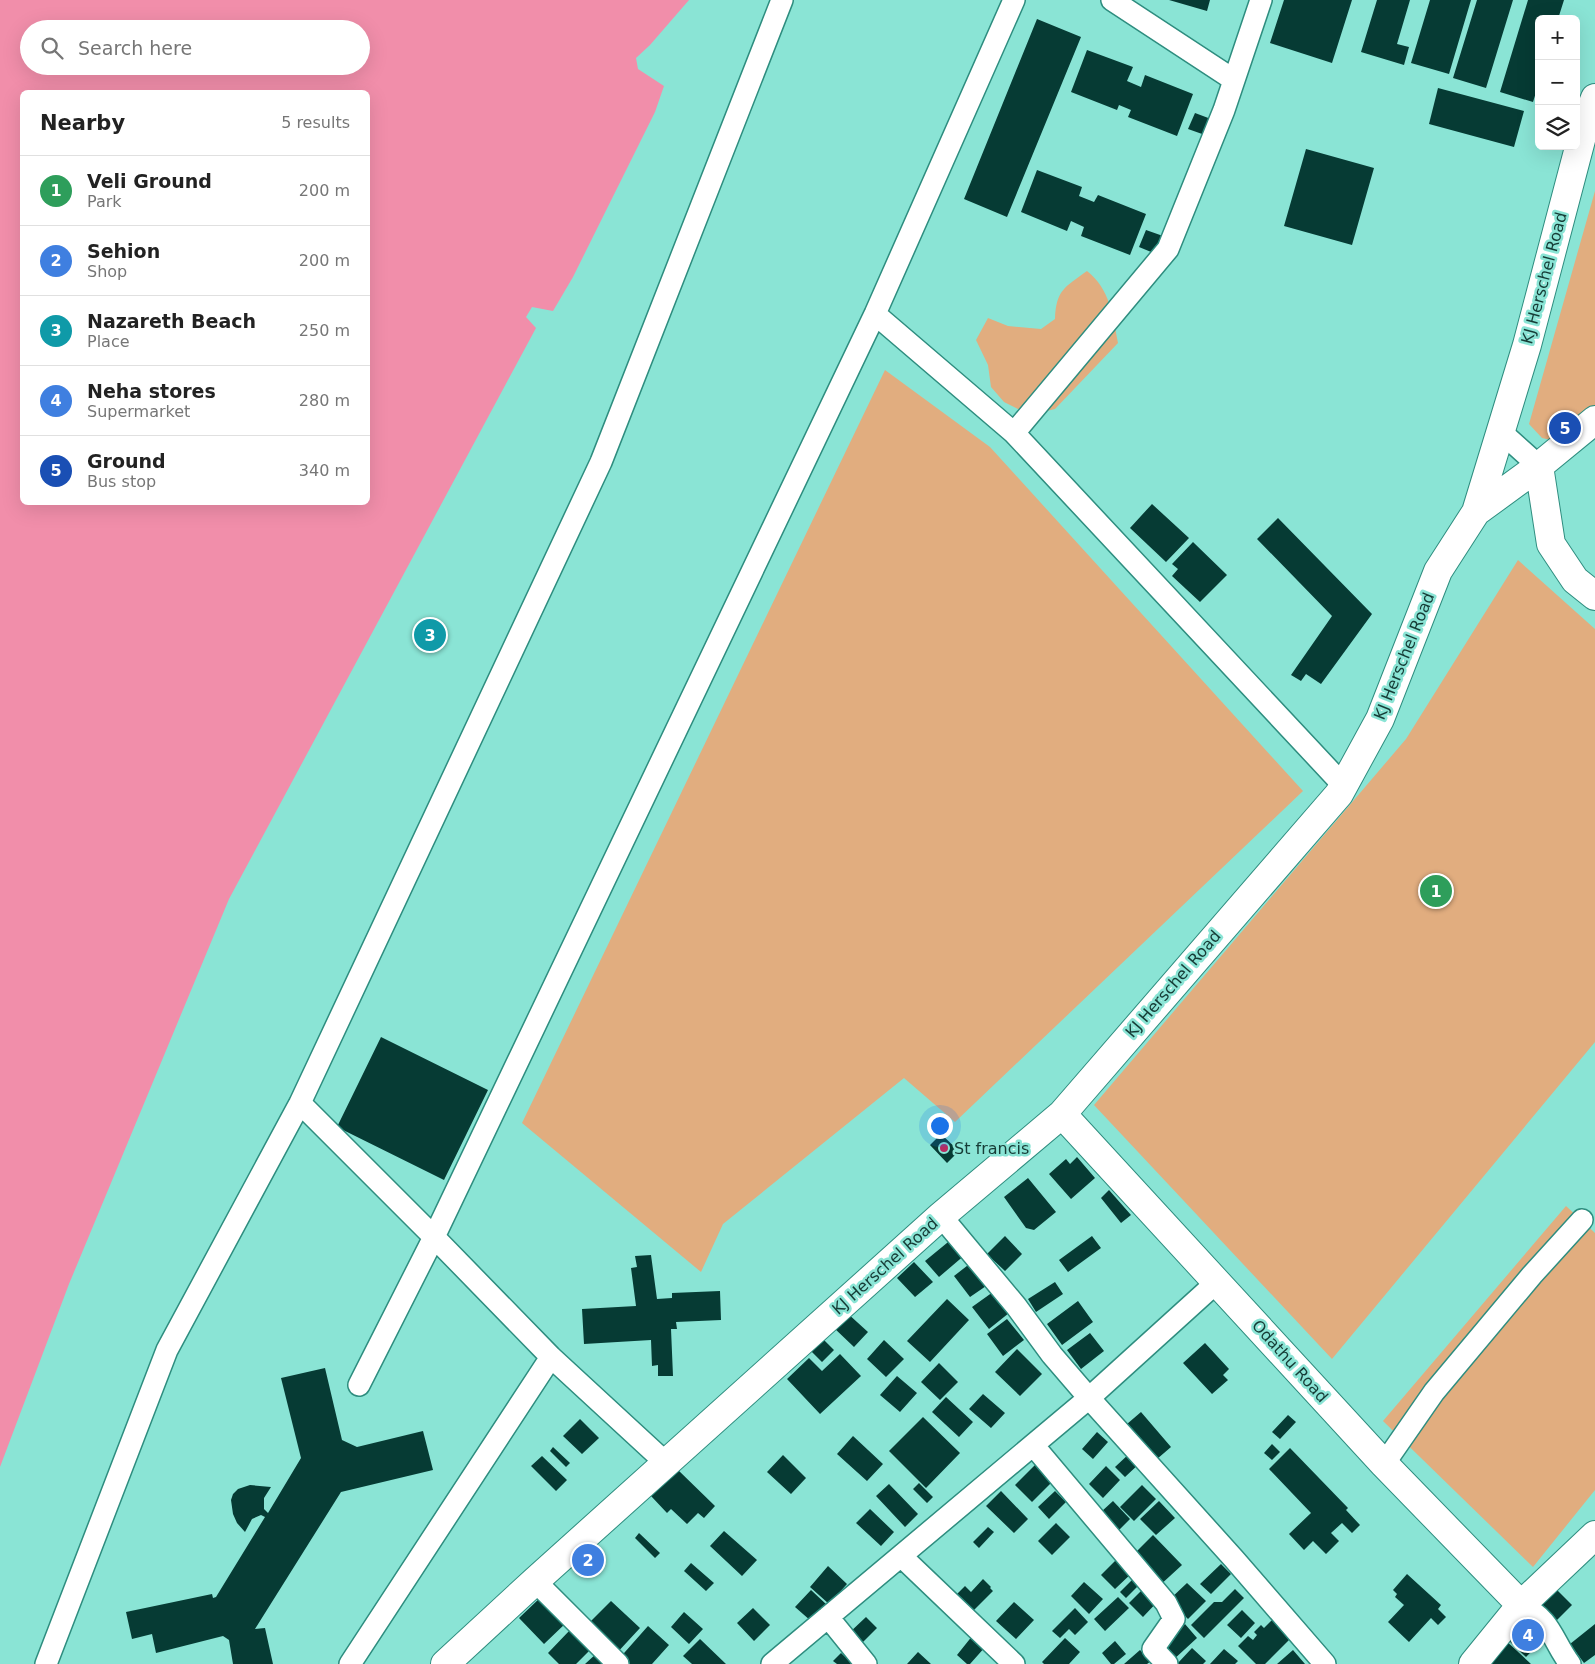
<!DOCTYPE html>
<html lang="en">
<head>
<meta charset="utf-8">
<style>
	body { margin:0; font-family:"DejaVu Sans",sans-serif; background:#f6f6f6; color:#222 }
	.controls { position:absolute; right:15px; top:15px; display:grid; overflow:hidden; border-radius:8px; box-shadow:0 5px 20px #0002 }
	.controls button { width:45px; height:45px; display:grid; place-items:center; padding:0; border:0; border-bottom:1px solid #e0e0e0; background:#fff; color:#222; font:25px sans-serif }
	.you { position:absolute; left:939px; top:1125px; width:18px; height:18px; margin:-12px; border:4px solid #fff; border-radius:50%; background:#1a73e8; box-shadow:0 0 0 8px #1a73e833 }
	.badge { display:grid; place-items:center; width:32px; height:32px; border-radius:50%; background:#b72b62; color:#fff; font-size:16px; font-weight:700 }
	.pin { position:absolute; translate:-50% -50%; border:2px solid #fff; box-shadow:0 1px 5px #0006 }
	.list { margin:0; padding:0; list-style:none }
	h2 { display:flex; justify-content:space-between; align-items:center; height:65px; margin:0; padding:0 20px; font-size:21px }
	h2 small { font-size:16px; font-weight:400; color:#767676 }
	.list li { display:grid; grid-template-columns:32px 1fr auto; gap:15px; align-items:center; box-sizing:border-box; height:70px; padding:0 20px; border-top:1px solid #e0e0e0 }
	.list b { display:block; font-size:19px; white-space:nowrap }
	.list p { margin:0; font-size:16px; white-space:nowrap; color:#767676 }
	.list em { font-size:16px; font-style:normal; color:#767676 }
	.icon { flex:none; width:28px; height:28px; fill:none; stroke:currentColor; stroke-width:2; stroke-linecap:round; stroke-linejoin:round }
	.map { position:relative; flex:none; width:1595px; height:1664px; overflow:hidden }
	.search { position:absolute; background:#fff; box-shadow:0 5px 20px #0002; left:20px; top:20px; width:350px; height:55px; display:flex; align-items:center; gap:12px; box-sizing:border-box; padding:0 18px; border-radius:28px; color:#767676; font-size:19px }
	.panel { position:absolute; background:#fff; box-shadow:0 5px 20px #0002; left:20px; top:90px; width:350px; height:415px; border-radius:8px }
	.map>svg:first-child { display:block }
</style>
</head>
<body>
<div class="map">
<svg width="1595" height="1664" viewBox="0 0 1595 1664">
	<rect width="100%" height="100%" fill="#8ae4d5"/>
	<path fill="#e1ad7f" d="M1595 191V407L1555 441 1542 438 1529 424Z
		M1087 271C1110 289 1113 316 1118 343L1055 409 1030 415 1004 402 991 387 988 365 976 340 988 318 1008 326 1041 329 1055 319C1056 290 1065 287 1087 271Z
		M885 370 990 447 1303 791 955 1122 904 1078 723 1224 701 1272 522 1123Z
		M1518 560 1595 629V1042L1332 1359 1094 1105 1406 739Z
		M1566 1206 1595 1233V1490L1533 1567 1383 1421Z"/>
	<path fill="#f18eaa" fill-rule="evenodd" d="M0 0H689L650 45 636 58 638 69 664 86 655 112 573 277 553 311 532 307 526 317 536 328 229 899 69 1284 0 1467ZM29 29H361V66H29ZM22 92H368V502H22Z"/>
	<path fill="#063b34" d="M1169 0H1210L1207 11Z
		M1284 0H1352L1332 63 1270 43Z
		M1377 0H1410L1397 44 1409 47 1404 65 1361 52Z
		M1430 0H1471L1449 74 1411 63Z
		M1477 0H1513L1486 88 1453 78Z
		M1528 0H1564L1558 19H1539V83L1533 102 1500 92Z
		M1037 19 1081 37 1007 217 964 199Z
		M1087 50 1133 67 1127 81 1141 87 1145 75 1193 94 1177 136 1128 117 1131 110 1119 105 1117 110 1071 92Z
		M1438 88 1524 111 1514 147 1429 124Z
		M1195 113 1211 119 1205 135 1188 129Z
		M1306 149 1374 168 1352 245 1284 226Z
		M1037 170 1082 187 1079 196 1094 202 1098 195 1146 214 1130 255 1081 236 1084 227 1071 221 1067 231 1021 212Z
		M1146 230 1163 236 1156 254 1139 247Z
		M1152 504 1189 538 1166 562 1130 528Z
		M1278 518 1372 614 1321 684 1306 674 1301 681 1291 675 1332 616 1257 539Z
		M1193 542 1227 575 1200 602 1172 576 1178 569 1172 564Z
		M381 1037 488 1090 444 1180 337 1127Z
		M941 1134 959 1151 947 1163 930 1145Z
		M1077 1157 1095 1178 1071 1199 1049 1174 1066 1159 1070 1164Z
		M1028 1178 1056 1212 1034 1230 1026 1228 1004 1197Z
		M1109 1190 1131 1215 1121 1223 1101 1198Z
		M1005 1236 1022 1254 1005 1271 991 1258 988 1262 983 1258Z
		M1092 1236 1101 1248 1068 1272 1059 1260Z
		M953 1238 966 1254 939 1277 925 1261Z
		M651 1255 657 1299 672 1298V1293L720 1291 721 1320 676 1322 677 1329H671L673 1376H658V1365L652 1366 651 1340 584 1344 582 1309 636 1306 631 1268 637 1267 635 1256Z
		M914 1262 933 1282 915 1297 897 1278Z
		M972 1262 989 1284 970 1297 954 1276Z
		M1055 1282 1063 1294 1036 1312 1028 1299Z
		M993 1292 1009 1313 989 1329 972 1307Z
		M947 1299 969 1320 930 1362 907 1341Z
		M1078 1301 1093 1322 1062 1345 1047 1324Z
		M846 1312 868 1332 854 1347 833 1327Z
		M1007 1319 1024 1340 1003 1356 987 1334Z
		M1090 1333 1104 1351 1081 1369 1067 1350Z
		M820 1336 834 1350 822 1362 808 1348Z
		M884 1340 904 1359 886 1377 867 1359Z
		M1205 1343 1229 1369 1223 1375 1228 1380 1212 1394 1183 1363Z
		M1017 1349 1042 1374 1020 1396 995 1372Z
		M840 1354 861 1376 820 1414 787 1379 809 1358 822 1371Z
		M939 1363 958 1382 940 1400 921 1382Z
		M325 1368 342 1440 357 1447 423 1431 433 1470 341 1492 255 1629 265 1628 273 1664H233L229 1640 223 1636 156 1653 152 1634 132 1639 126 1612 212 1594 213 1598 216 1597 265 1517 261 1515 252 1519 245 1532 237 1523 233 1514 231 1500 233 1494 238 1489 250 1485 271 1487 264 1498V1509L268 1513 301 1458 281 1378Z
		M897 1376 917 1393 900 1412 880 1395Z
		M983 1394 1005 1413 991 1428 969 1409Z
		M946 1397 973 1422 959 1437 932 1412Z
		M1141 1412 1171 1447 1157 1459 1127 1424Z
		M1288 1415 1296 1422 1280 1439 1272 1432Z
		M923 1417 960 1453 926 1488 889 1451Z
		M580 1419 599 1438 582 1454 563 1436Z
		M1097 1432 1108 1442 1093 1459 1082 1449Z
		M853 1436 883 1464 867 1481 837 1454Z
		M1272 1444 1280 1452 1272 1460 1264 1453Z
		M553 1447 570 1463 566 1467 550 1451Z
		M1290 1448 1348 1508 1346 1510 1360 1525 1352 1533 1342 1523 1331 1533 1339 1541 1326 1554 1313 1541 1304 1550 1289 1534 1311 1513 1269 1469Z
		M1130 1453 1140 1463 1125 1477 1115 1467Z
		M783 1455 806 1478 791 1494 767 1472Z
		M542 1456 567 1480 556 1491 531 1466Z
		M1038 1462 1055 1479 1032 1502 1015 1485Z
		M1106 1466 1120 1480 1103 1498 1089 1484Z
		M677 1469 715 1506 704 1518 698 1513 687 1524 671 1509 667 1513 651 1496Z
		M919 1483 933 1497 927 1503 913 1489Z
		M889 1484 918 1514 905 1527 876 1496Z
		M1142 1485 1156 1499 1134 1521 1120 1507Z
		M1001 1491 1028 1519 1014 1533 986 1506Z
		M1055 1491 1066 1502 1049 1519 1038 1507Z
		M1113 1501 1130 1519 1119 1530 1101 1512Z
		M1159 1501 1175 1518 1156 1535 1140 1519Z
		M870 1509 894 1532 881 1546 856 1523Z
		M1056 1523 1070 1537 1052 1555 1038 1541Z
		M988 1527 994 1532 979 1548 973 1542Z
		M724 1531 757 1560 742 1576 710 1546Z
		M639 1533 660 1553 655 1558 635 1538Z
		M1153 1535 1182 1565 1158 1587 1130 1558Z
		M1118 1558 1133 1572 1115 1589 1101 1575Z
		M691 1563 714 1583 706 1591 684 1571Z
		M1221 1564 1231 1574 1211 1594 1200 1584Z
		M828 1566 847 1584 829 1604 810 1587Z
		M1407 1574 1441 1605 1438 1609 1446 1617 1438 1625 1431 1618 1409 1642 1388 1622 1404 1605 1395 1597 1397 1594 1393 1590Z
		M1136 1576 1142 1582 1126 1598 1120 1592Z
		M983 1579 991 1587 990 1588 993 1591 970 1614 956 1595 965 1586 971 1592Z
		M1084 1582 1103 1599 1089 1614 1071 1596Z
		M1187 1583 1206 1601 1188 1619 1169 1600Z
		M1147 1585 1160 1599 1143 1617 1129 1603Z
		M1554 1587 1572 1605 1555 1622 1537 1604Z
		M1235 1589 1244 1598 1204 1638 1191 1625 1214 1602H1222Z
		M811 1590 827 1605 811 1621 795 1607Z
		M542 1596 567 1622 544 1644 519 1618Z
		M1118 1597 1129 1608 1105 1631 1094 1619Z
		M611 1601 640 1628 615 1655 585 1627Z
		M1014 1602 1034 1620 1016 1639 996 1621Z
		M753 1608 770 1625 754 1641 737 1623Z
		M1075 1608 1088 1622 1075 1635 1069 1629 1060 1638 1052 1631Z
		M1242 1610 1255 1623 1241 1638 1227 1625Z
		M684 1612 703 1629 689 1644 671 1627Z
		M1530 1613 1550 1632 1526 1657 1506 1638Z
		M866 1617 877 1628 859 1646 848 1634Z
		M1273 1619 1292 1637 1265 1664H1256L1238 1646 1248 1636 1253 1640 1257 1635 1254 1632 1261 1625 1264 1628Z
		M1185 1624 1197 1638 1172 1661 1159 1647Z
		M1595 1624V1655L1584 1663 1570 1644Z
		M648 1626 669 1645 652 1664H620L617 1661Z
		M570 1630 590 1650 576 1664H559L548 1653Z
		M973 1635 986 1646 970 1664H967L957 1655Z
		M1065 1638 1080 1652 1069 1664H1044L1042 1662Z
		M700 1639 726 1664H692L683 1656Z
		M1504 1639 1531 1664H1489Z
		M1115 1641 1126 1654 1114 1664H1111L1102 1653Z
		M1192 1648 1206 1661 1203 1664H1177Z
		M1224 1649 1238 1661 1235 1664H1210Z
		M1140 1650 1151 1661 1147 1664H1124Z
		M1293 1650 1305 1664H1277Z
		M918 1652 931 1664H907Z
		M597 1653 607 1664H585Z
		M841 1653 853 1664H837L833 1661Z"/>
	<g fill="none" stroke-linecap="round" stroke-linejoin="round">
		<defs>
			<path id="minor" d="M1112 0 1234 80
				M875 314 1014 433 1344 786
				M1500 431 1539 466
				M1014 433 1168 249 1224 110 1261 0
				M300 1103 434 1237 551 1357 666 1463
				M941 1216 1016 1306 1052 1355 1089 1398 1234 1559 1325 1664
				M359 1385 434 1237 875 314 1014 0
				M1033 1445 1166 1603 1174 1619 1153 1649 1167 1664
				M1384 1464 1434 1392 1532 1275 1582 1220
				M901 1556 1014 1664
				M535 1581 618 1664
				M1521 1605C1552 1620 1552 1640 1570 1664
				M828 1617 866 1664
				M46 1664 167 1350 300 1103 601 462 782 0
				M350 1664 551 1357
				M772 1664 1089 1398 1217 1282"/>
			<path id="major" d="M1539 466 1551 544 1575 580 1595 596
				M1476 512 1539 466 1595 420
				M1062 1114 1384 1464 1521 1605
				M445 1664 535 1581 941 1216 1062 1114 1339 794 1380 719 1438 571 1476 512 1527 345 1586 121 1595 98
				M1473 1664 1521 1605 1595 1535"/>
		</defs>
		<use href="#minor" stroke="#2e8d7f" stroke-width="24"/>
		<use href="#major" stroke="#2e8d7f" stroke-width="30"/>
		<use href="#minor" stroke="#fff" stroke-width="21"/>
		<use href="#major" stroke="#fff" stroke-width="28"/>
	</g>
	<circle fill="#b72b62" stroke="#8ae4d5" stroke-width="2" cx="944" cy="1148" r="5"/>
	<g text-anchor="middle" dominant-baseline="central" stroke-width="5" stroke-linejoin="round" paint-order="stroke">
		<g font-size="16" fill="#163c36" stroke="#8ae4d5">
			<text transform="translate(1544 278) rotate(-75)">KJ Herschel Road</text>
			<text transform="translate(1404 656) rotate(-68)">KJ Herschel Road</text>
			<text transform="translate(1173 984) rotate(-49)">KJ Herschel Road</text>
			<text transform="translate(885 1266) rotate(-42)">KJ Herschel Road</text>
			<text transform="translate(1290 1361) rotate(48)">Odathu Road</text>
		</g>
		<g font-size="16" fill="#163c36" stroke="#8ae4d5" text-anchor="start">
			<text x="954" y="1148">St francis</text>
		</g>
	</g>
</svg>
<div class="controls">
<button>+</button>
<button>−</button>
<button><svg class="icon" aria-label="layers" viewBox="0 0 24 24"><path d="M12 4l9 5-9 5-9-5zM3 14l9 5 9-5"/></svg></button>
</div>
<div class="you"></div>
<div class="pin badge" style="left:1436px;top:891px;background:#2e9e5b">1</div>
<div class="pin badge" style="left:588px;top:1560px;background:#3f7fe0">2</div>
<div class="pin badge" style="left:430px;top:635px;background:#0f9aa8">3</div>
<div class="pin badge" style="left:1528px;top:1635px;background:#3f7fe0">4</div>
<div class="pin badge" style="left:1565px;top:428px;background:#1a4fb4">5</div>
<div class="search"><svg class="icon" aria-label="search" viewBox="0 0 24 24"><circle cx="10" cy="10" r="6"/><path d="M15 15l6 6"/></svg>Search here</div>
<section class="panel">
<h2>Nearby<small>5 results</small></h2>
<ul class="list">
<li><span class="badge" style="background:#2e9e5b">1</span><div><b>Veli Ground</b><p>Park</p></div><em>200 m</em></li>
<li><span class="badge" style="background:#3f7fe0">2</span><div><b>Sehion</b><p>Shop</p></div><em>200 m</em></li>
<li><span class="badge" style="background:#0f9aa8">3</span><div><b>Nazareth Beach</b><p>Place</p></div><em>250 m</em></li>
<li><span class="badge" style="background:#3f7fe0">4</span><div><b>Neha stores</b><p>Supermarket</p></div><em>280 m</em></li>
<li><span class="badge" style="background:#1a4fb4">5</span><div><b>Ground</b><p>Bus stop</p></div><em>340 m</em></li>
</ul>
</section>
</div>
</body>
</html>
